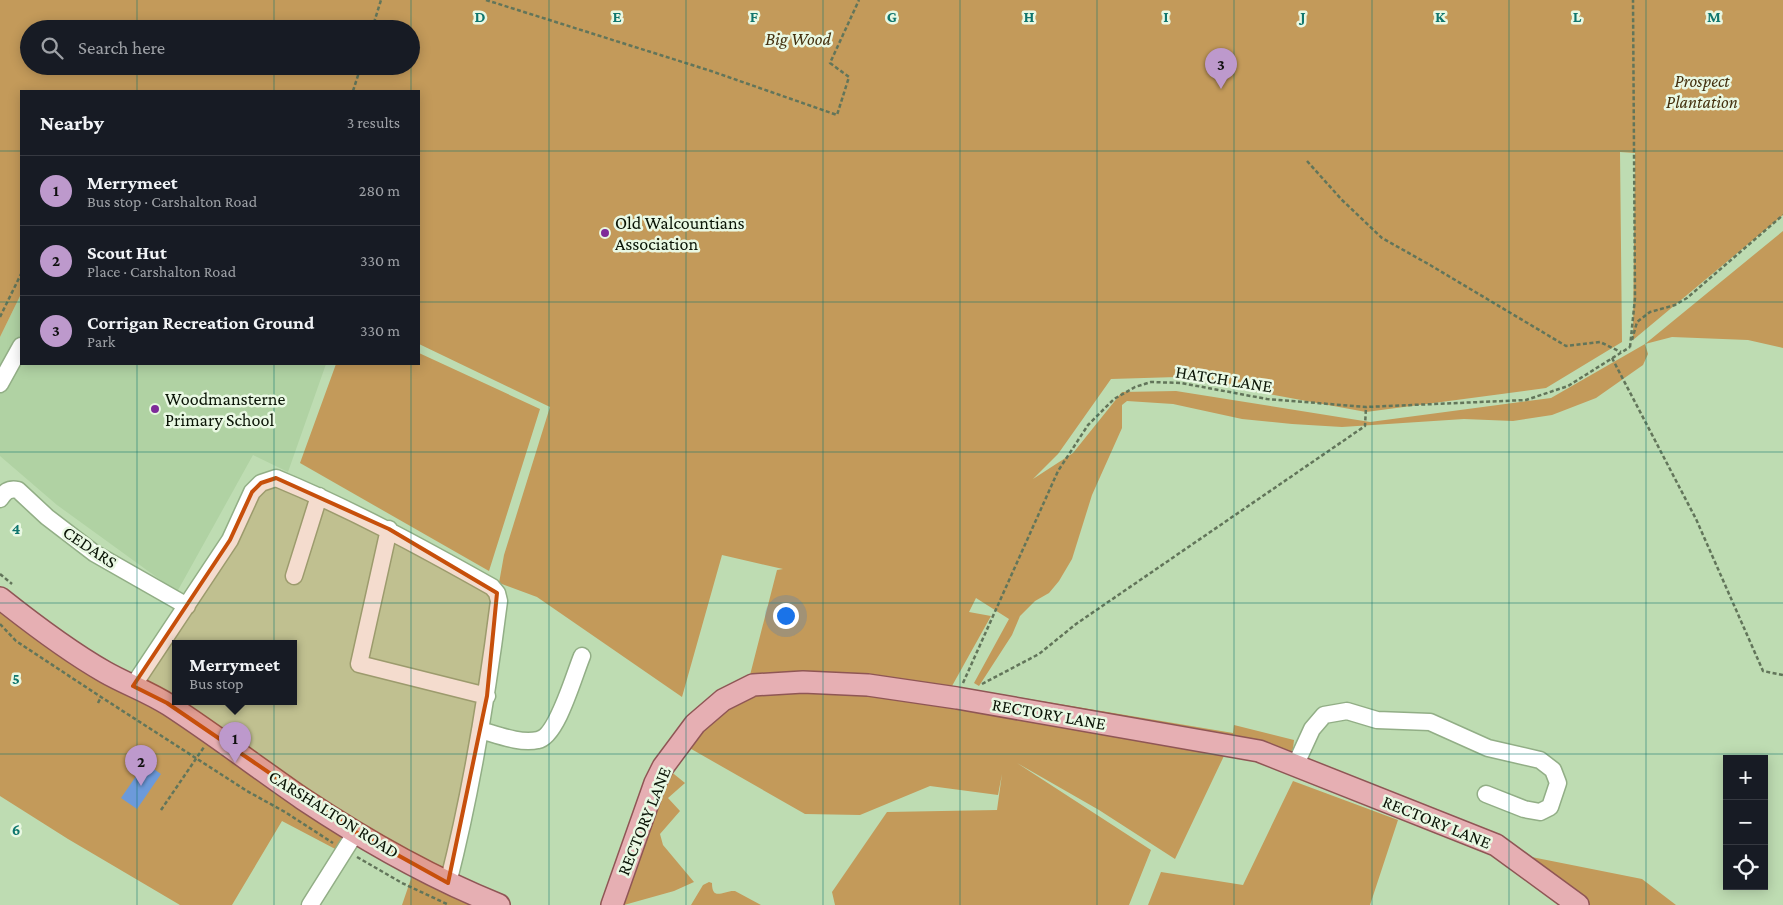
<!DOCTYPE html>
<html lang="en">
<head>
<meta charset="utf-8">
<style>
	body { margin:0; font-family:"Crimson Pro",serif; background:#242831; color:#f1f3f6 }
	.controls { position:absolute; right:15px; bottom:15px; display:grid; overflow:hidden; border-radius:0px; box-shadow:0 2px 12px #0003 }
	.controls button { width:45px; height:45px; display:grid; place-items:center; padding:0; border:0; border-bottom:1px solid #363941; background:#171b24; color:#f1f3f6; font:25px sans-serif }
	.you { position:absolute; left:785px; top:615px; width:18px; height:18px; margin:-12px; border:4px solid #fff; border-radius:50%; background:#1a73e8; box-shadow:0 0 0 8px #1a73e833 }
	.badge { display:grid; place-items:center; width:32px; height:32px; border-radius:50%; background:#bd99cc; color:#111; font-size:16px; font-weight:700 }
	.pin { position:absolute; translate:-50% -41px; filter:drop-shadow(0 1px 2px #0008) }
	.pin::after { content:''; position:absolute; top:26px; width:18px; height:15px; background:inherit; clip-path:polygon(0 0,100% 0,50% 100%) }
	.popup { position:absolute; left:172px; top:640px; width:125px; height:65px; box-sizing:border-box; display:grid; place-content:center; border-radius:0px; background:#171b24; filter:drop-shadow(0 1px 4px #0005); font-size:16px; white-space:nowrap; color:#9ea1a6 }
	.popup b { font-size:19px; color:#f1f3f6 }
	.popup::after { content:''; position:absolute; left:50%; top:100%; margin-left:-10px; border:10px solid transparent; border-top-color:#171b24 }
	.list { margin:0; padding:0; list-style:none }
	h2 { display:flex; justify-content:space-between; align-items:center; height:65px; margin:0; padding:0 20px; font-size:21px }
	h2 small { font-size:16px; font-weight:400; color:#9ea1a6 }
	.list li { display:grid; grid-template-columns:32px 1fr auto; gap:15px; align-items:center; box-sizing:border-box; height:70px; padding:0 20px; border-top:1px solid #363941 }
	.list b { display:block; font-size:19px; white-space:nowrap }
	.list p { margin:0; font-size:16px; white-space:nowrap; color:#9ea1a6 }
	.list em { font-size:16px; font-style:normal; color:#9ea1a6 }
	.icon { flex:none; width:28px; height:28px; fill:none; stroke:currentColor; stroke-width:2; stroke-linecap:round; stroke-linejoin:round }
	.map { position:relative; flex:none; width:1783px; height:905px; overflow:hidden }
	.search { position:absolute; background:#171b24; box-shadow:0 2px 12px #0003; left:20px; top:20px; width:400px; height:55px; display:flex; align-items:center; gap:12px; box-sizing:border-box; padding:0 18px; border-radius:28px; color:#9ea1a6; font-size:19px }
	.panel { position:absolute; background:#171b24; box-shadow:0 2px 12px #0003; left:20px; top:90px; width:400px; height:275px; border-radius:0px }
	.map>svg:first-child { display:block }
</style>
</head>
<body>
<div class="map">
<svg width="1783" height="905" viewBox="0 0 1783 905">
	<rect width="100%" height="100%" fill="#bedcb2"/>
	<path fill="#b0d2a3" d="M21 294V364H326L288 472 253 455 177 592 57 505 0 456V337Z"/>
	<path fill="#c39a5a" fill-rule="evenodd" d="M0 0H1783V215L1633 340 1635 153 1620 152 1622 342 1546 388 1366 412 1177 377 1111 379 1058 454 1033 479 1073 453 1122 392 1176 391 1370 422 1551 398 1645 344 1783 231V348L1748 340 1672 337 1645 344 1648 354 1643 365 1596 398 1552 415 1513 421 1464 419 1342 427 1292 424 1242 419 1173 404 1127 401 1122 405V428L1092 495 1072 559 1059 581 1049 593 1035 601 1020 616 1012 635 979 686 974 683 1009 619 976 598 969 612 991 616 952 686 1233 733 1234 725 1294 740 1292 757 1232 739 1175 859 1099 810 1017 763 1151 850 1129 905H835L832 892 887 812 997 810 1002 774 998 795 930 786 860 815 805 814 686 746 749 679 777 570 783 569 722 555 682 697 537 597 499 583 504 555 550 407 419 344V91H21V294L0 337ZM29 29H411V66H29Z
		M419 353 540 409 489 571 300 463 336 364H419Z
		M0 609 60 657 161 713 347 840 339 851 282 821 232 905H180L68 839 0 796Z
		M669 770 685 783 668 798 680 811 660 834 663 845 694 882 674 891 624 905 631 878Z
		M1293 781 1398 820 1370 905H1148L1161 872 1243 885Z
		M1521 855 1642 879 1676 905H1588Z
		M413 873 477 905H402Z
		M709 882 712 883C712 902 724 890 735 891L761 905H691L703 885Z"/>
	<path fill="#6c9ada" d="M145 763 161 774 137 809 121 798Z"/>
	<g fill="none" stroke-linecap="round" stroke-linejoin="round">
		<defs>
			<path id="minor" d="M0 384 21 346
				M0 499C5 492 8 488 18 490L47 517 94 553 187 606
				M389 529 359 664 487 696
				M294 576 319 496
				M133 686 230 540 252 492 261 483 276 478C351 509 421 547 492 587L497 593 499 601C487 696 472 790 448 883
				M480 730C498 735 520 744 538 740 557 737 574 675 582 656
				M1295 766 1312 729 1324 715 1347 711 1377 720 1430 722 1488 748 1540 760 1553 770 1558 783 1550 807 1540 812 1524 809 1486 794
				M310 905 356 832"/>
			<path id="major" d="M0 598C34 625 68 651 105 672 126 684 149 692 169 705 215 735 258 768 303 799 363 839 432 878 499 905
				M612 905 655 783 663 767 695 724 723 700 753 685 803 682 868 685 957 698 1259 751 1496 845 1578 905"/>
		</defs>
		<use href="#minor" stroke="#92ae86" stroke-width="19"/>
		<use href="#major" stroke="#8f5655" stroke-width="24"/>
		<path stroke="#62755a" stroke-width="2.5" stroke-dasharray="4 2.5" stroke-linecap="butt" d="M486 0 711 71 837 115 849 77 830 63 859 0
			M372 29 381 0
			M353 91 361 66
			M1307 161 1342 200 1382 238 1430 265 1566 346 1600 342 1621 352
			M0 317 21 274
			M1632 340 1637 322 1650 312 1675 305 1687 298 1783 215
			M1630 347 1635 298 1633 0
			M1612 358 1696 519 1763 671 1783 675
			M0 574 12 584
			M0 624 16 641 101 697 247 791 285 812 333 843
			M963 683 1058 471 1088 425 1114 399 1135 387 1151 382 1181 383 1267 399 1366 407 1526 400 1568 386 1630 347
			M982 684 1039 654 1076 624 1365 426 1366 407
			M98 703 101 697
			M161 810 204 747
			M357 857 402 883 449 905"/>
		<use href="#minor" stroke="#fff" stroke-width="16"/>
		<use href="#major" stroke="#e6afb3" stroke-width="21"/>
	</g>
	<path fill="#c74f0b" fill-opacity="0.2" stroke="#c74f0b" stroke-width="4" stroke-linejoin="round" d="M276 478 389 529 497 593 487 696 448 883 356 832 167 703 133 686 230 540 252 492 261 483Z"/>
	<path fill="none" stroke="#0f766e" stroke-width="1" stroke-opacity="0.55" d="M137 0V29M274 0V29M411 0V91M549 0V905M686 0V905M823 0V905M960 0V905M1097 0V905M1234 0V905M1372 0V905M1509 0V905M1646 0V905M137 66V91M274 66V91M0 151H21M419 151H1783M0 302H21M419 302H1783M137 364V905M274 364V905M411 364V905M0 452H1783M0 603H1783M0 754H1783"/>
	<g fill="#7e2a99" stroke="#e9f8e3" stroke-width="2">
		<circle cx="605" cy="233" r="5"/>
		<circle cx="155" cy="409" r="5"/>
	</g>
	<g text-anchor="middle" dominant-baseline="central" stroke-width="5" stroke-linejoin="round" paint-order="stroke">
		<g font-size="18" font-style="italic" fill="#44300f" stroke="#e9f8e3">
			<text x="798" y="39">Big Wood</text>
			<text x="1702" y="81">Prospect<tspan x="1702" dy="21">Plantation</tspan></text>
		</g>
		<g font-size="18" fill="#0a1406" stroke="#e9f8e3" text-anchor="start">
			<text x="615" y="223">Old Walcountians<tspan x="615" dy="21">Association</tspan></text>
			<text x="165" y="399">Woodmansterne<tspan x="165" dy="21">Primary School</tspan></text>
		</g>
		<g font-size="18" fill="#0a1406" stroke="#e9f8e3">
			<text transform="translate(1224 379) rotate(9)">HATCH LANE</text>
			<text transform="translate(90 547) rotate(34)">CEDARS</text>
			<text transform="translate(1049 714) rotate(10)">RECTORY LANE</text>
			<text transform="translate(334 814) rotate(32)">CARSHALTON ROAD</text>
			<text transform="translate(644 821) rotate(-68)">RECTORY LANE</text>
			<text transform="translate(1437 822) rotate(22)">RECTORY LANE</text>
		</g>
	</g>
	<g font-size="16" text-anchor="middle" font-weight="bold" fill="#0f766e" stroke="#e9f8e3" stroke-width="5" stroke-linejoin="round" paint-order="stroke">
		<text x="480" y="22">D</text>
		<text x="617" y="22">E</text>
		<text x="754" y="22">F</text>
		<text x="892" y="22">G</text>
		<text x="1029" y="22">H</text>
		<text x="1166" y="22">I</text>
		<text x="1303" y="22">J</text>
		<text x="1440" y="22">K</text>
		<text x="1577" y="22">L</text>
		<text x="1714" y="22">M</text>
		<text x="16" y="534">4</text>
		<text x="16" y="684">5</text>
		<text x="16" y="835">6</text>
	</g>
</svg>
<div class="controls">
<button>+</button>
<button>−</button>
<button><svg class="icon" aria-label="locate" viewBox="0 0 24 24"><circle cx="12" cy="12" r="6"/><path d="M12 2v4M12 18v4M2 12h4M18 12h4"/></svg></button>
</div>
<div class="you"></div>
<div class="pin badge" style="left:235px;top:763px">1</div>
<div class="popup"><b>Merrymeet</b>Bus stop</div>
<div class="pin badge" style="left:141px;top:786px">2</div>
<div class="pin badge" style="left:1221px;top:89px">3</div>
<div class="search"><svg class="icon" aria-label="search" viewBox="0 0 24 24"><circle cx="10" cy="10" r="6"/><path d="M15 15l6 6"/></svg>Search here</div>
<section class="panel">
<h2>Nearby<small>3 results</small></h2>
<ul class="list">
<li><span class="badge">1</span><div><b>Merrymeet</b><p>Bus stop · Carshalton Road</p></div><em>280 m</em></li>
<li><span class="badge">2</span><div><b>Scout Hut</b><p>Place · Carshalton Road</p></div><em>330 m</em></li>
<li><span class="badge">3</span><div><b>Corrigan Recreation Ground</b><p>Park</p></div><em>330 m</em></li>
</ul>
</section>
</div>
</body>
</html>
